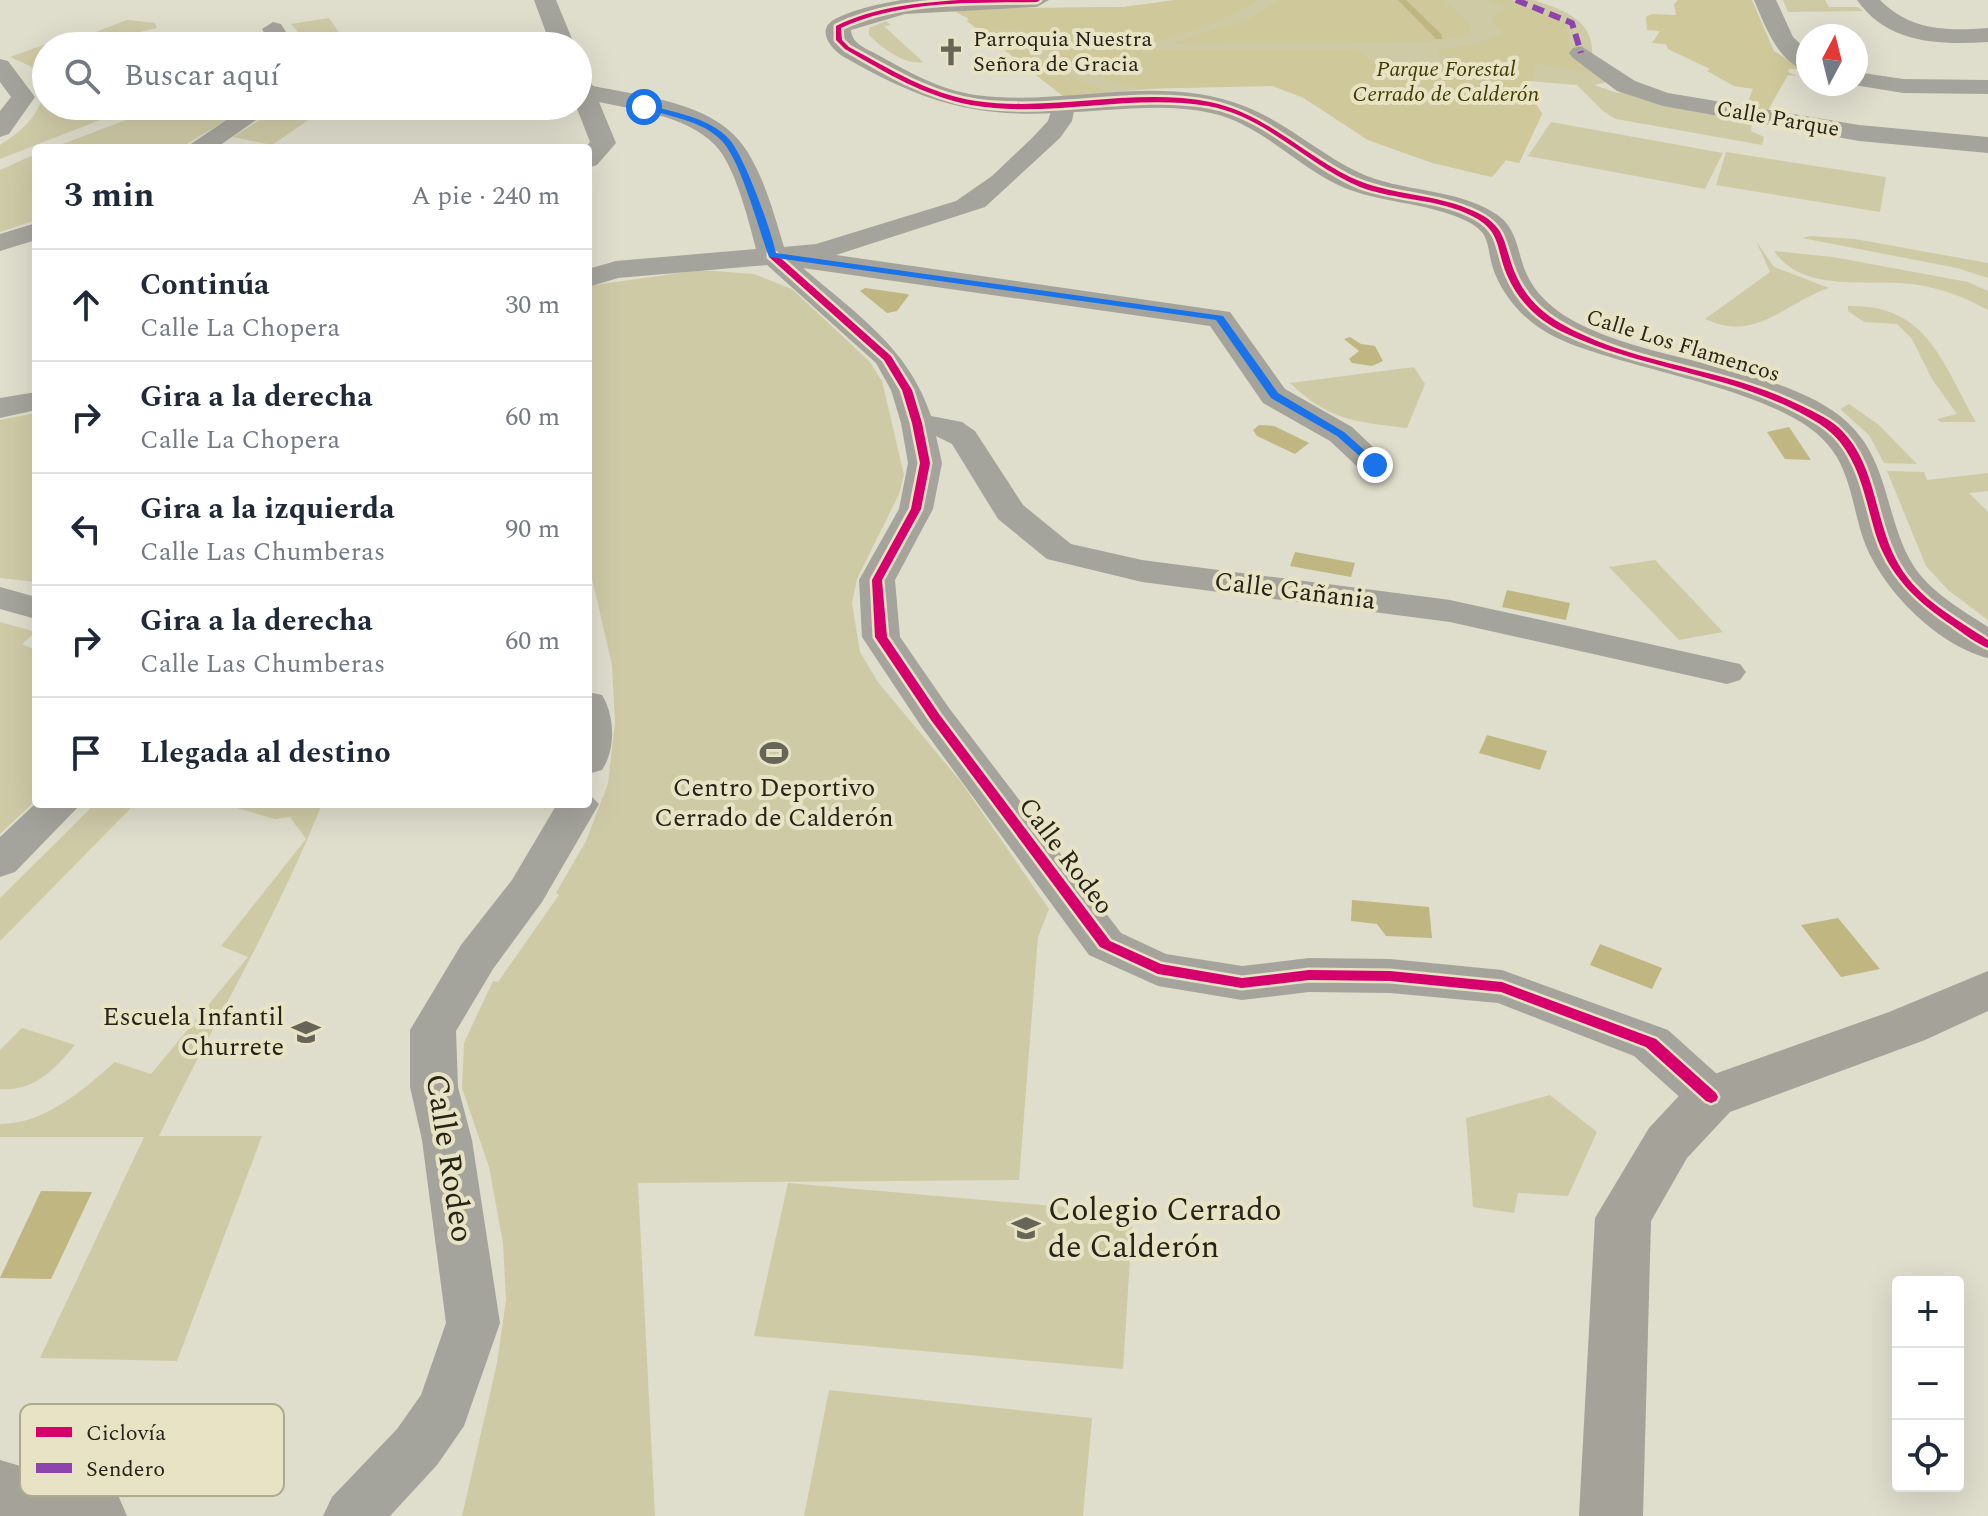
<!DOCTYPE html>
<html lang="es">
<head>
<meta charset="utf-8">
<style>
	body { margin:0; font-family:Spectral,serif; background:#f2f2f3; color:#1f2937 }
	.controls { position:absolute; right:24px; bottom:24px; display:grid; overflow:hidden; border-radius:8px; box-shadow:0 8px 32px #0002 }
	.controls button { width:72px; height:72px; display:grid; place-items:center; padding:0; border:0; border-bottom:2px solid #e0e1e3; background:#fff; color:#1f2937; font:40px sans-serif }
	.compass { position:absolute; left:1796px; top:24px; width:72px; height:72px; border-radius:50%; background:#fff; box-shadow:0 8px 32px #0002; rotate:7deg }
	.stop { position:absolute; width:24px; height:24px; margin:-18px; border:6px solid #1a73e8; border-radius:50%; background:#fff }
	.stop.end { background:#1a73e8; border-color:#fff; box-shadow:0 2px 8px #0008 }
	.list { margin:0; padding:0; list-style:none }
	h2 { display:flex; justify-content:space-between; align-items:center; height:104px; margin:0; padding:0 32px; font-size:34px }
	h2 small { font-size:26px; font-weight:400; color:#747a83 }
	.list li { display:grid; grid-template-columns:52px 1fr auto; gap:24px; align-items:center; box-sizing:border-box; height:112px; padding:0 32px; border-top:2px solid #e0e1e3 }
	.list b { display:block; font-size:30px; white-space:nowrap }
	.list p { margin:0; font-size:26px; white-space:nowrap; color:#747a83 }
	.list em { font-size:26px; font-style:normal; color:#747a83 }
	.icon { flex:none; width:44px; height:44px; fill:none; stroke:currentColor; stroke-width:2; stroke-linecap:round; stroke-linejoin:round }
	.map { position:relative; flex:none; width:1988px; height:1516px; overflow:hidden }
	.search { position:absolute; background:#fff; box-shadow:0 8px 32px #0002; left:32px; top:32px; width:560px; height:88px; display:flex; align-items:center; gap:20px; box-sizing:border-box; padding:0 28px; border-radius:44px; color:#747a83; font-size:30px }
	.panel { position:absolute; background:#fff; box-shadow:0 8px 32px #0002; left:32px; top:144px; width:560px; height:664px; border-radius:8px }
	.map>svg:first-child { display:block }
</style>
</head>
<body>
<div class="map">
<svg width="1988" height="1516" viewBox="0 0 1988 1516">
	<rect width="100%" height="100%" fill="#dfddcc"/>
	<path fill="#cfcaa6" d="M1176 0H1534C1572 13 1599 23 1591 69L1607 82 1594 85 1618 93 1626 91 1752 121 1751 131 1764 137 1762 145 1616 119 1604 112 1577 85 1528 81 1529 93 1542 114 1519 163 1506 160 1492 177 1433 163 1368 140 1304 98 1273 86H1189L1063 96 967 21 969 19 951 9 1124 7Z
		M1783 0H1825L1829 7H1858L1863 11 1788 12Z
		M329 18 348 46H310L291 24Z
		M127 20 155 23 157 28 109 39 105 32 95 36 98 46H46V106H136L0 159V145C26 128 43 113 45 81L30 66 10 57 74 34 83 37Z
		M886 21 891 25 884 26 923 62C906 66 880 47 869 35V28Z
		M163 106H250L180 148H52Z
		M282 106H329L272 145 233 137Z
		M1551 122 1723 153 1705 189 1528 156Z
		M1726 152 1886 177 1880 212 1716 185Z
		M36 154V188L31 191 36 192V220L0 232V170Z
		M1811 236 1855 239 1988 263V278L1957 268 1802 238Z
		M1756 241 1774 267 1829 288C1784 303 1756 343 1705 319L1770 272Z
		M1774 251 1833 257 1968 282 1988 291V310C1966 298 1943 289 1919 285 1873 277 1804 296 1774 251Z
		M700 270 754 274 792 289 869 361 882 381 904 475 899 494 857 579 852 603 860 652 878 682 961 782 1049 909 1038 937 1019 1180 638 1183 655 1516H462L497 1363 506 1300 503 1243 489 1167 462 1088 464 1043 493 981 498 982 559 895 556 893 586 841 608 784 615 723 612 665 588 561V286Z
		M1848 306C1928 304 1942 363 1976 422H1941L1937 419 1957 414 1932 379 1912 339 1897 324 1864 322 1848 311Z
		M1414 367 1425 384 1407 428C1356 422 1328 420 1290 383Z
		M1849 404 1879 425 1917 464 1884 463 1869 435 1840 409Z
		M36 413V582L0 578V420Z
		M1887 471 1924 472 1927 480 1988 473V491L1969 493 1988 512V620L1948 590 1926 566Z
		M1655 560 1723 632 1679 640 1609 567Z
		M0 622 36 632 22 644 36 650V800L0 834Z
		M95 804H135L0 941V898Z
		M223 804 321 806C277 918 211 1027 159 1136H262L177 1361 40 1358 144 1137H0V1124C45 1124 83 1090 115 1062L151 1074 248 957 221 946 306 839 290 817 275 819Z
		M22 1028 75 1045C55 1069 34 1092 0 1089V1050Z
		M1550 1095 1597 1132 1568 1196 1518 1193 1514 1213 1473 1207 1466 1118Z
		M788 1183 1133 1213 1123 1369 754 1336Z
		M829 1390 1092 1418 1083 1516H804Z"/>
	<path fill="#cec89a" d="M1176 0H1258C1225 22 1163 46 1123 43 1074 41 1030 25 982 32L967 21 969 19 951 9 1124 7Z
		M1278 0H1444L1467 21 1472 34 1428 42 1168 44 1249 19Z
		M1489 0H1508L1556 17 1564 23 1572 53 1596 74 1535 64 1533 81H1528L1529 93 1542 114 1519 163 1506 160 1492 177 1433 163 1368 140 1304 98 1273 86 1138 89 1078 69 1031 39 1044 36 1157 50H1356L1380 66 1445 65 1437 49 1474 45 1502 33 1491 19 1505 7Z
		M1678 0H1752L1774 51 1802 69H1789L1788 72 1797 76 1788 75 1767 112 1745 109 1753 89 1734 86 1707 71 1710 69 1668 49 1666 44 1652 43 1660 31 1647 30 1646 17 1652 14 1676 15 1674 4Z
		M1006 40 1069 76 1112 93 1063 96 1014 58 1017 56 994 42Z"/>
	<path fill="#bfb682" d="M865 288 907 294 909 295 897 311 887 313 860 291Z
		M1350 337 1361 344 1375 346 1383 361 1372 366 1352 363 1349 359 1359 351 1344 339Z
		M1259 425 1274 426 1309 443 1295 454 1257 436 1253 430Z
		M1789 427 1811 460 1785 459 1767 432Z
		M1295 552 1355 563 1351 577 1290 566Z
		M1507 590 1570 603 1566 620 1502 607Z
		M1487 735 1547 751 1540 770 1479 753Z
		M1352 900 1429 907 1432 938 1386 936 1377 924 1351 921Z
		M1838 918 1880 969 1841 977 1801 925Z
		M1600 944 1662 968 1652 989 1590 965Z
		M41 1191 92 1192 51 1279 0 1278Z"/>
	<g fill="none" stroke-linecap="round" stroke-linejoin="round">
		<path fill="#bfb682" fill-rule="evenodd" d="M1398 0H1406L1442 35V39H1436Z"/>
		<path fill="#a5a49c" fill-rule="evenodd" d="M534 0H556L575 46H551Z
			M1754 0H1776L1793 37 1808 51V71C1778 64 1765 25 1754 0Z
			M1857 0H1880C1911 31 1947 31 1988 28V42C1939 45 1888 44 1857 0Z
			M273 22 281 24 295 46H271L262 29Z
			M1581 46 1635 81 1668 93 1859 125 1988 137V153L1859 141 1663 106 1617 91 1573 58 1569 53 1573 48Z
			M0 59 8 61 35 97 9 134 0 137V111L11 97 0 82Z
			M1856 72 1903 79 1988 80V94L1903 93 1848 84H1856Z
			M578 73 586 75 593 86C637 95 699 101 733 134 760 160 773 211 784 247L816 244 956 201 992 176 1032 138 1048 121 1054 101H1072L1075 106 1072 121 1060 138 985 207 836 255 1230 312 1285 389 1352 427 1392 465 1387 472 1375 475 1363 472 1330 441 1263 403 1210 326 803 268C855 313 909 348 931 416L962 422 975 431 1023 505 1071 544 1142 560 1450 600 1740 664 1746 672 1740 680 1727 684 1450 622 1142 582 1047 559 998 519 952 444 936 436 942 463 933 509 895 580 900 637 949 708 1121 933 1166 954 1242 966 1309 958 1390 959 1502 970 1668 1030 1728 1084 1735 1097 1728 1110 1711 1116 1694 1110 1634 1056 1498 1003 1390 993 1309 992 1242 1000 1158 986 1089 955 921 726 862 637 859 580 899 509 908 463 901 423 891 390 876 363 767 265 618 278 588 287V269L616 261 756 249C749 222 735 165 715 145 687 116 636 110 599 102L616 143 597 165 588 168V148H585L590 142 576 106Z
			M247 106H276L216 148H185Z
			M36 223V240L0 251V234Z
			M36 392V410L0 418V398Z
			M0 587 36 597V619L0 609Z
			M588 692 602 695C615 716 616 749 602 770L588 774Z
			M588 793 599 804 542 902 493 969 456 1031 458 1087 472 1140 500 1323 464 1426 437 1465 390 1516H323L332 1497 397 1429 421 1395 446 1323 422 1140 410 1087V1030L461 945 512 880 557 804H588Z
			M36 803 81 804 15 872 0 877V837Z"/>
		<path fill="#a4a299" fill-rule="evenodd" d="M902 0H1049L1037 7 905 14 851 30C852 45 868 49 880 56 910 73 941 90 976 95 1064 107 1159 72 1244 106 1286 122 1318 153 1358 172 1401 193 1455 187 1496 214 1516 227 1517 248 1524 268 1538 305 1573 323 1607 336 1676 363 1792 372 1847 422 1890 461 1885 520 1913 565 1930 592 1962 610 1988 627V658C1936 645 1878 586 1862 535 1853 507 1850 474 1832 450 1791 389 1624 371 1555 337 1526 323 1501 296 1492 265 1489 255 1489 244 1484 235 1478 225 1463 219 1452 215 1414 201 1373 202 1336 184 1294 163 1258 123 1211 113 1167 103 1119 110 1075 112 978 119 928 105 844 57 829 48 815 28 837 18 858 8 880 4 902 0Z
			M1988 971V1011L1925 1040 1730 1112 1687 1158 1651 1221 1643 1516H1579L1595 1218 1649 1128 1692 1082 1889 1012Z
			M0 1460 118 1495 127 1516H0Z"/>
		<path stroke="#8e44ad" stroke-width="6" stroke-dasharray="12 6" stroke-linecap="butt" d="M1516 0 1572 23 1581 53"/>
		<defs>
			<path id="cycleway" d="M959 0H1040L1037 2C972 3 901 0 841 28L842 40 849 47C890 69 929 94 976 101 1054 112 1133 87 1210 102 1264 113 1302 153 1350 177 1390 196 1436 193 1476 212 1508 227 1503 245 1515 273 1524 295 1540 311 1560 323 1634 366 1725 367 1802 406 1814 412 1828 418 1838 427 1878 463 1873 521 1899 565 1918 599 1957 619 1988 640V648C1976 643 1964 634 1953 626 1917 602 1888 575 1875 532 1866 502 1861 468 1840 442 1828 427 1812 419 1795 410 1722 373 1639 368 1565 333 1539 321 1518 301 1507 275 1496 250 1502 232 1474 217 1439 198 1397 201 1360 187 1307 165 1266 116 1208 106 1129 93 1049 119 971 105 924 96 886 73 845 49L836 40V26C875 7 916 3 959 0Z
				M769 253H775L891 356 912 390 922 423 930 463 921 509 882 580 887 637 939 714 1110 941 1161 964 1242 978 1309 970 1390 971 1502 982 1656 1039 1716 1093 1718 1097 1716 1101 1711 1103 1706 1101 1646 1047 1501 992 1390 981 1309 980 1242 988 1158 974 1100 947 931 720 875 637 872 580 911 509 920 463 912 423 902 390 884 360 769 257Z"/>
		</defs>
		<use href="#cycleway" stroke="#e7e3c4" stroke-width="5"/>
		<use href="#cycleway" fill="#d6006c" fill-rule="evenodd"/>
	</g>
	<path fill="#1a73e8" d="M644 104C672 112 709 117 729 139 744 155 771 230 776 253L1223 316 1278 393 1344 432 1381 465 1372 467 1337 436 1271 398 1216 320 769 257C759 230 741 161 722 141 702 120 668 116 641 108Z"/>
	<defs>
		<symbol id="church-bare" viewBox="-9 -9 18 18"><path d="M-1.2-6h2.4v3.5h3.3v2.4h-3.3V6h-2.4V-.1h-3.3v-2.4h3.3Z" fill="#676557" stroke="#e7e3c4" stroke-width="2.5" paint-order="stroke"/></symbol>
		<symbol id="stadium-bare" viewBox="-9 -9 18 18"><path d="M0-5a6.5 5 0 1 0 0 10a6.5 5 0 1 0 0-10ZM-3.5-1.8h7v3.6h-7Z" fill="#676557" stroke="#e7e3c4" stroke-width="2.5" paint-order="stroke"/></symbol>
		<symbol id="school-bare" viewBox="-9 -9 18 18"><path d="M0-5L7-2L0 1L-7-2ZM-4 1L0 2.5L4 1V4Q0 6-4 4Z" fill="#676557" stroke="#e7e3c4" stroke-width="2.5" paint-order="stroke"/></symbol>
	</defs>
	<g fill-rule="evenodd">
		<use href="#church-bare" x="931" y="32" width="40" height="40"/>
		<use href="#stadium-bare" x="754" y="733" width="40" height="40"/>
		<use href="#school-bare" x="286" y="1012" width="40" height="40"/>
		<use href="#school-bare" x="1006" y="1208" width="40" height="40"/>
	</g>
	<g text-anchor="middle" dominant-baseline="central" stroke-width="8" stroke-linejoin="round" paint-order="stroke">
		<g font-size="22" fill="#262418" stroke="#e7e3c4" text-anchor="start">
			<text x="973" y="39">Parroquia Nuestra<tspan x="973" dy="25">Señora de Gracia</tspan></text>
		</g>
		<g font-size="22" font-style="italic" fill="#433b01" stroke="#e7e3c4">
			<text x="1446" y="69">Parque Forestal<tspan x="1446" dy="25">Cerrado de Calderón</tspan></text>
		</g>
		<g font-size="22" fill="#262418" stroke="#e7e3c4">
			<text transform="translate(1778 119) rotate(10)">Calle Parque</text>
			<text transform="translate(1683 346) rotate(17)">Calle Los Flamencos</text>
		</g>
		<g font-size="26" fill="#262418" stroke="#e7e3c4">
			<text transform="translate(1295 591) rotate(7)">Calle Gañania</text>
			<text transform="translate(1066 856) rotate(53)">Calle Rodeo</text>
		</g>
		<g font-size="26" fill="#262418" stroke="#e7e3c4">
			<text x="774" y="788">Centro Deportivo<tspan x="774" dy="30">Cerrado de Calderón</tspan></text>
			<text x="284" y="1017" text-anchor="end">Escuela Infantil<tspan x="284" dy="30">Churrete</tspan></text>
		</g>
		<g font-size="32" fill="#262418" stroke="#e7e3c4">
			<text transform="translate(449 1158) rotate(81)">Calle Rodeo</text>
		</g>
		<g font-size="32" fill="#262418" stroke="#e7e3c4" text-anchor="start">
			<text x="1048" y="1210">Colegio Cerrado<tspan x="1048" dy="37">de Calderón</tspan></text>
		</g>
	</g>
	<rect x="20" y="1404" width="264" height="92" rx="12" fill="#e7e3c4" stroke="#adaa90" stroke-width="2"/>
	<rect x="36" y="1427" width="36" height="10" fill="#d6006c"/>
	<rect x="36" y="1463" width="36" height="10" fill="#8e44ad"/>
	<g font-size="22" fill="#262418">
		<text x="86" y="1440">Ciclovía</text>
		<text x="86" y="1476">Sendero</text>
	</g>
</svg>
<div class="controls">
<button>+</button>
<button>−</button>
<button><svg class="icon" aria-label="locate" viewBox="0 0 24 24"><circle cx="12" cy="12" r="6"/><path d="M12 2v4M12 18v4M2 12h4M18 12h4"/></svg></button>
</div>
<svg class="compass" viewBox="-18 -18 36 36"><path d="M0-13l5 13h-10z" fill="#e53935"/><path d="M0 13l5-13h-10z" fill="#747a83"/></svg>
<div class="stop" style="left:644px;top:107px"></div>
<div class="stop end" style="left:1375px;top:465px"></div>
<div class="search"><svg class="icon" aria-label="search" viewBox="0 0 24 24"><circle cx="10" cy="10" r="6"/><path d="M15 15l6 6"/></svg>Buscar aquí</div>
<section class="panel">
<h2>3 min<small>A pie · 240 m</small></h2>
<ul class="list">
<li><svg class="icon" aria-label="ahead" viewBox="0 0 24 24"><path d="M12 20V5M6 11l6-6 6 6"/></svg><div><b>Continúa</b><p>Calle La Chopera</p></div><em>30 m</em></li>
<li><svg class="icon" aria-label="right" viewBox="0 0 24 24"><path d="M7 20v-9h11M14 6l5 5-5 5"/></svg><div><b>Gira a la derecha</b><p>Calle La Chopera</p></div><em>60 m</em></li>
<li><svg class="icon" aria-label="left" viewBox="0 0 24 24"><path d="M17 20v-9H6M10 6l-5 5 5 5"/></svg><div><b>Gira a la izquierda</b><p>Calle Las Chumberas</p></div><em>90 m</em></li>
<li><svg class="icon" aria-label="right" viewBox="0 0 24 24"><path d="M7 20v-9h11M14 6l5 5-5 5"/></svg><div><b>Gira a la derecha</b><p>Calle Las Chumberas</p></div><em>60 m</em></li>
<li><svg class="icon" aria-label="arrive" viewBox="0 0 24 24"><path d="M6 21V4h12l-3 4 3 4H6"/></svg><div><b>Llegada al destino</b></div></li>
</ul>
</section>
</div>
</body>
</html>
